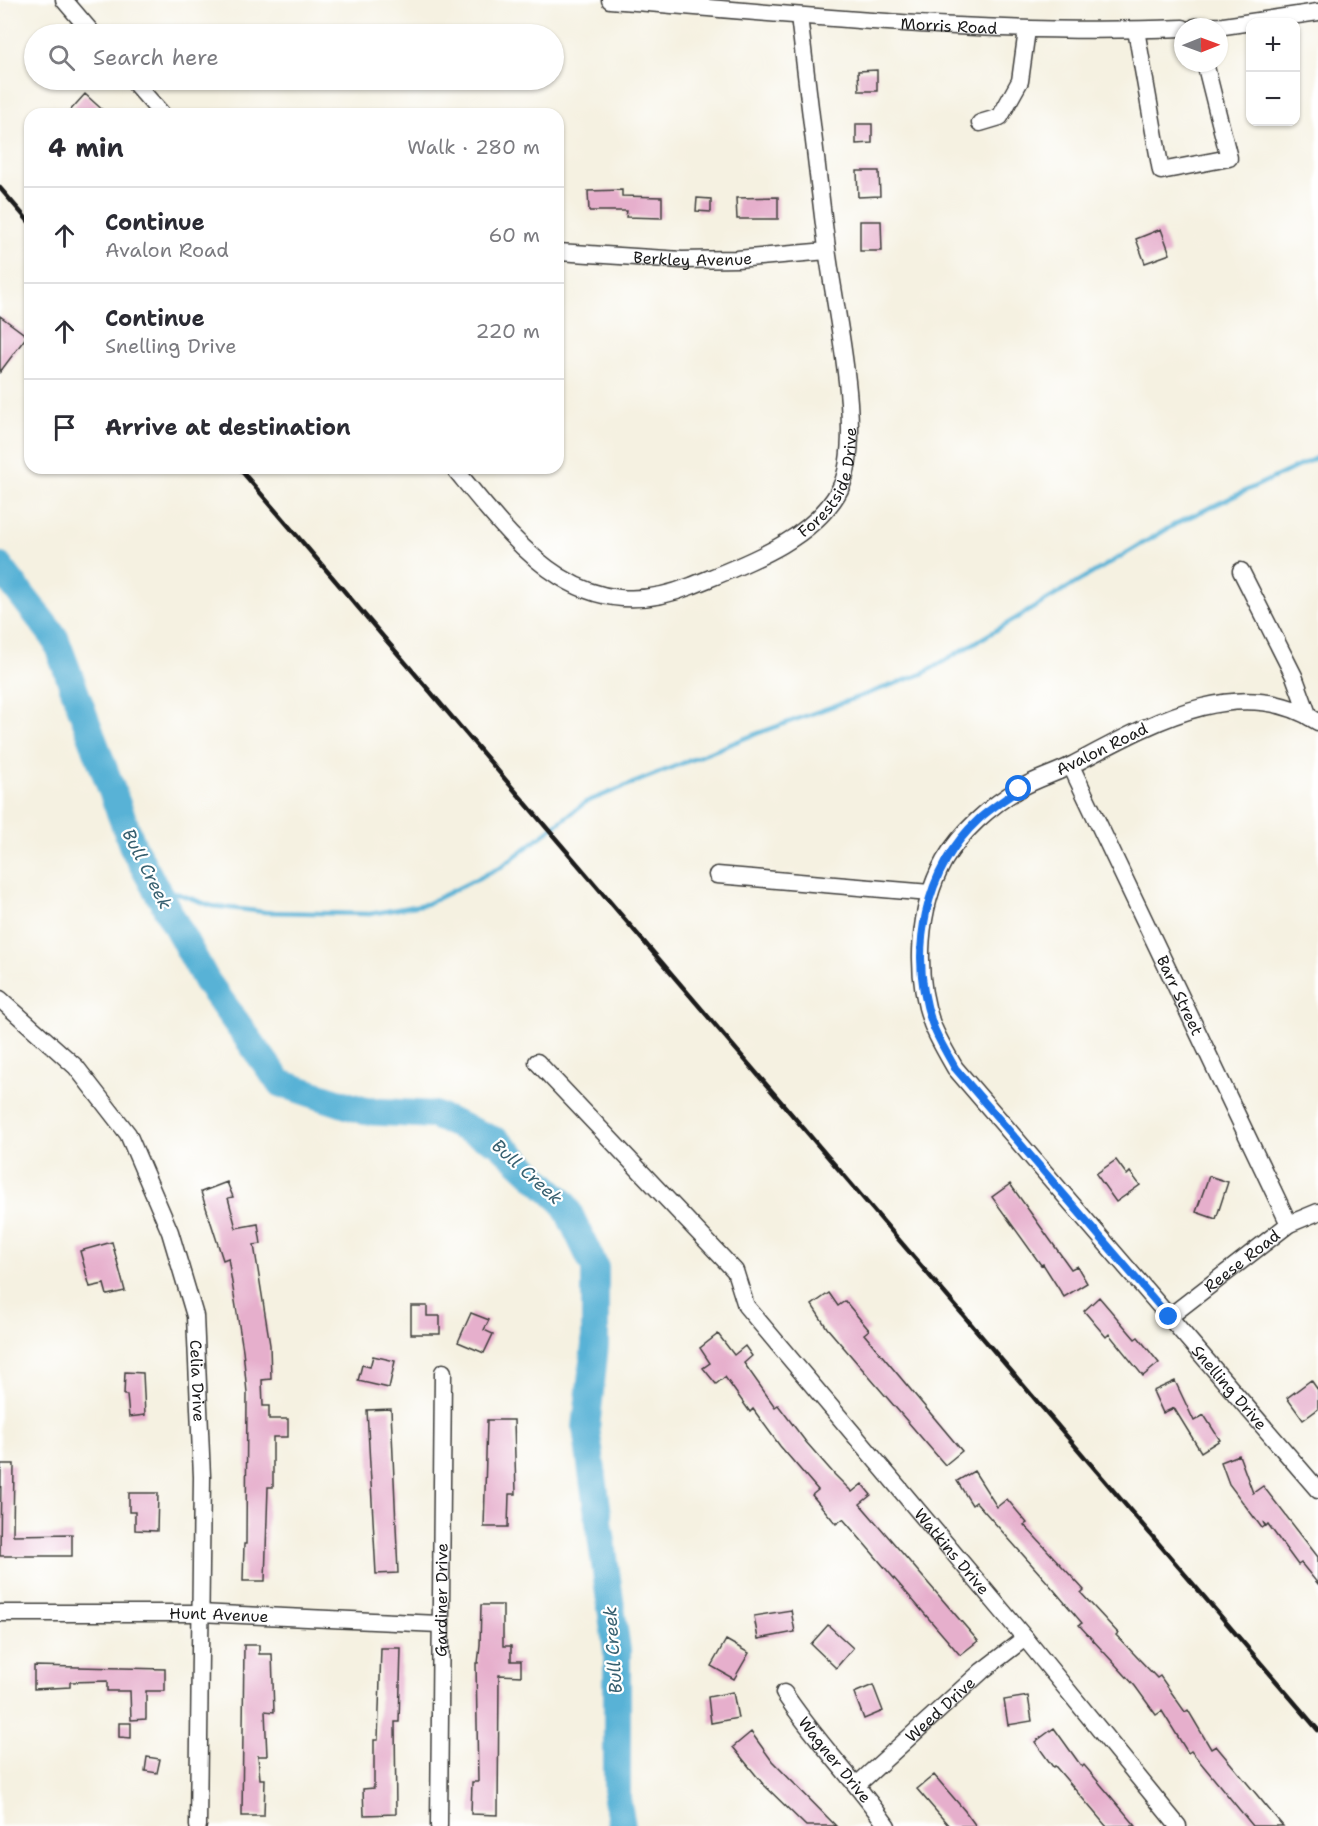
<!DOCTYPE html>
<html lang="en">
<head>
<meta charset="utf-8">
<style>
	body { margin:0; font-family:"Shantell Sans",sans-serif; background:#f7f7f7; color:#2b2b33 }
	.controls { position:absolute; right:18px; top:18px; display:grid; overflow:hidden; border-radius:12px; box-shadow:0 2px 4px #0004 }
	.controls button { width:54px; height:54px; display:grid; place-items:center; padding:0; border:0; border-bottom:2px solid #e1e1e2; background:#fff; color:#2b2b33; font:30px sans-serif }
	.compass { position:absolute; left:1174px; top:18px; width:54px; height:54px; border-radius:50%; background:#fff; box-shadow:0 2px 4px #0004; rotate:89deg }
	.stop { position:absolute; width:18px; height:18px; margin:-14px; border:4px solid #1a73e8; border-radius:50%; background:#fff }
	.stop.end { background:#1a73e8; border-color:#fff; box-shadow:0 2px 6px #0008 }
	.list { margin:0; padding:0; list-style:none }
	h2 { display:flex; justify-content:space-between; align-items:center; height:78px; margin:0; padding:0 24px; font-size:26px }
	h2 small { font-size:20px; font-weight:400; color:#7c7c81 }
	.list li { display:grid; grid-template-columns:39px 1fr auto; gap:18px; align-items:center; box-sizing:border-box; height:96px; padding:0 24px; border-top:2px solid #e1e1e2 }
	.list b { display:block; font-size:22px; white-space:nowrap }
	.list p { margin:0; font-size:20px; white-space:nowrap; color:#7c7c81 }
	.list em { font-size:20px; font-style:normal; color:#7c7c81 }
	.icon { flex:none; width:33px; height:33px; fill:none; stroke:currentColor; stroke-width:2; stroke-linecap:round; stroke-linejoin:round }
	.map { position:relative; flex:none; width:1318px; height:1826px; overflow:hidden }
	.search { position:absolute; background:#fff; box-shadow:0 2px 4px #0004; left:24px; top:24px; width:540px; height:66px; display:flex; align-items:center; gap:15px; box-sizing:border-box; padding:0 21px; border-radius:33px; color:#7c7c81; font-size:22px }
	.panel { position:absolute; background:#fff; box-shadow:0 2px 4px #0004; left:24px; top:108px; width:540px; height:366px; border-radius:18px }
	.map>svg:first-child { display:block }
</style>
</head>
<body>
<div class="map">
<svg width="1318" height="1826" viewBox="0 0 1318 1826">
	<rect width="100%" height="100%" fill="#fff"/>
	<filter id="ink" filterUnits="userSpaceOnUse"><feTurbulence type="fractalNoise" baseFrequency=".0167" numOctaves="2"/><feDisplacementMap in="SourceGraphic" scale="12" xChannelSelector="R" yChannelSelector="G"/><feConvolveMatrix kernelMatrix="1 2 1 2 8 2 1 2 1" color-interpolation-filters="sRGB"/></filter>
	<filter id="wash" filterUnits="userSpaceOnUse"><feTurbulence type="fractalNoise" baseFrequency=".008" numOctaves="4" result="noise"/><feDisplacementMap in="SourceGraphic" scale="24" xChannelSelector="R" yChannelSelector="G"/><feGaussianBlur stdDeviation="1.35" result="paint"/><feColorMatrix in="noise" values="0 0 0 0 0 0 0 0 0 0 0 0 0 0 0 0 0 1.4 0 .05"/><feComposite in="paint" operator="in"/></filter>
	<g filter="url(#wash)">
		<rect width="100%" height="100%" fill="#f5f1e1"/>
		<g fill="none" stroke-linecap="round" stroke-linejoin="round">
			<path stroke="#59b2d6" stroke-width="4.5" d="M154 885 212 906 265 912 370 914 426 904 501 867 586 802 753 735 922 674 1179 522 1318 457"/>
			<path stroke="#59b2d6" stroke-width="28" d="M0 567 55 638 133 847 207 982 280 1083 365 1111 434 1115 498 1142 564 1203 595 1268V1345L586 1428 617 1651V1799L622 1826"/>
		</g>
		<g id="blocks">
			<path fill="#e6afcc" d="M877 70V91H859L858 71Z
				M85 94 107 114H67Z
				M856 124H872V143L856 144Z
				M857 171H879L880 196 858 197Z
				M622 190V196L662 197V218L626 217 627 211H589L588 191Z
				M778 197V219H737L736 198Z
				M697 198 711 199V212L696 211Z
				M860 221H881L882 251H860Z
				M1161 229 1170 254 1145 263 1136 239Z
				M0 316 27 336 0 372Z
				M1116 1160 1127 1175 1130 1172 1140 1185 1116 1202 1096 1174Z
				M1209 1176 1228 1182 1216 1219 1196 1212Z
				M227 1182 233 1197 228 1198 236 1228 258 1224 261 1244 254 1245 270 1345 271 1379 262 1380 263 1406H269V1419H288V1437H273V1487H268L265 1581H243L244 1544H246L247 1393 243 1350 228 1258 223 1260 201 1192Z
				M1010 1184 1071 1269 1077 1266 1087 1283 1064 1297 1043 1264 1041 1265 992 1197Z
				M112 1242 125 1291 107 1295 104 1284 90 1287 80 1251Z
				M829 1293 838 1306 845 1301 869 1330 864 1334 962 1451 945 1465 827 1328 812 1305Z
				M1099 1297 1135 1339 1138 1337 1159 1363 1143 1376 1109 1334 1106 1337 1084 1311Z
				M411 1306H427V1316H440V1334H411Z
				M471 1313 489 1320 484 1330 493 1334 484 1353 458 1342Z
				M718 1334 734 1355 745 1346 752 1356 744 1363 775 1407 778 1405 806 1442 835 1475 852 1492 862 1484 871 1495 860 1504 978 1641 960 1655 843 1519 836 1524 812 1495 818 1490 780 1446 753 1409 750 1412 725 1377 716 1384 703 1368 710 1363 700 1348Z
				M373 1356 395 1361 389 1388 358 1381 362 1365 370 1367Z
				M125 1372 143 1373 145 1415 129 1417 127 1395H124Z
				M1311 1380 1318 1390V1409L1303 1420 1287 1398Z
				M1175 1381 1194 1421 1204 1415 1220 1440 1201 1452 1174 1408 1163 1413 1153 1391Z
				M391 1409 398 1573 376 1574 367 1410Z
				M487 1420H514L516 1494H509L508 1527H484Z
				M1239 1455 1253 1493 1263 1486 1318 1557V1584L1301 1563 1298 1565 1268 1524 1266 1526 1263 1522 1265 1526 1262 1528 1229 1484 1221 1462Z
				M1 1464H14L13 1535 72 1534V1556H0Z
				M974 1471 997 1507 1007 1499 1027 1523 1024 1525 1084 1590 1081 1593 1118 1633 1116 1635 1157 1678 1160 1676 1185 1712 1188 1710 1211 1749 1216 1746 1283 1826H1253L1191 1751 1188 1753 1162 1711 1156 1715 1135 1686 1079 1625 1082 1623 1048 1583 976 1502 972 1505 957 1481Z
				M129 1493H158L157 1531 135 1530V1512H129Z
				M481 1605H503V1646H511V1661H521V1676L499 1675 498 1815 471 1814 472 1782H478L476 1663H478L480 1646Z
				M791 1610 795 1632 758 1639 754 1616Z
				M828 1625 853 1648 836 1668 811 1644Z
				M726 1640 749 1653 734 1679 711 1666Z
				M244 1645H259V1654H272L274 1712 265 1711 267 1756H258L260 1779H265L264 1816H242Z
				M381 1648H401L399 1722H395L396 1814 364 1815 363 1789 374 1788V1740H378Z
				M34 1666 165 1669V1691H146V1719L131 1720 130 1691H107V1681L70 1682V1687L34 1689Z
				M873 1685 883 1711 864 1719 854 1693Z
				M733 1692 738 1718 711 1723 708 1697Z
				M1028 1696 1032 1721 1008 1725 1004 1700Z
				M119 1723H131V1738L119 1737Z
				M1054 1728 1082 1767 1084 1765 1136 1826H1106L1055 1766 1053 1767 1035 1742Z
				M751 1732 772 1761 836 1826H806L763 1784 733 1747Z
				M147 1757 160 1759 157 1773 145 1771Z
				M934 1775 965 1811 976 1826H949L917 1789Z"/>
		</g>
	</g>
	<g filter="url(#ink)">
		<use href="#blocks" fill-opacity="0" stroke="#3d3c3a" stroke-width="1.5"/>
		<g fill="none" stroke-linecap="round" stroke-linejoin="round">
			<defs>
				<g id="minor">
					<path d="M64 0 93 34"/>
					<path id="s1" d="M610 0C801 15 992 36 1183 28"/>
					<path d="M1195 27 1224 26 1318 12"/>
					<path d="M1136 30 1161 171 1229 158 1205 63"/>
					<path d="M132 80 162 114"/>
					<path d="M980 123 1000 117 1020 81 1027 30"/>
					<path id="s2" d="M558 252 682 260 737 259 827 251"/>
					<path id="s3" d="M454 468C518 546 579 631 691 586 742 565 813 541 840 489 866 436 834 307 827 248 817 171 808 94 799 16"/>
					<path d="M1241 571 1294 676 1309 717"/>
					<path id="s4" d="M1318 722C1238 670 1145 727 1072 765 1055 774 1035 779 1019 789 990 806 961 832 944 861 918 908 914 973 932 1024 938 1039 947 1054 955 1068L1318 1490"/>
					<path id="s5" d="M1071 766 1289 1224"/>
					<path d="M717 875 930 893"/>
					<path id="s6" d="M0 999 76 1067 128 1134 170 1232 195 1316 202 1477 198 1826"/>
					<path id="s7" d="M537 1062 735 1271 746 1306 1025 1638 1178 1826"/>
					<path id="s8" d="M1169 1317 1289 1224 1318 1212"/>
					<path id="s9" d="M0 1613H199L439 1624"/>
					<path id="s10" d="M784 1693C815 1740 855 1780 887 1826"/>
					<path id="s11" d="M858 1784 982 1671 1025 1638"/>
					<path id="s12" d="M439 1826 443 1372"/>
				</g>
			</defs>
			<use href="#minor" stroke="#3d3c3a" stroke-width="19"/>
			<use href="#minor" stroke="#fff" stroke-width="16"/>
			<path stroke="#1c1c1c" stroke-width="4.5" d="M0 188 30 223
				M239 468 1318 1730"/>
		</g>
	</g>
	<g fill="none" stroke-linecap="round" stroke-linejoin="round" filter="url(#ink)">
		<path stroke="#1a73e8" stroke-width="8" d="M1019 789C1006 799 991 808 979 819 924 870 908 952 932 1023 937 1038 947 1053 955 1068L1169 1317"/>
	</g>
	<g text-anchor="middle" dominant-baseline="central" stroke-width="4.5" stroke-linejoin="round" paint-order="stroke">
		<g font-size="16" fill="#1c1c1c" stroke="#fff">
			<text stroke="none"><textPath href="#s1" startOffset="340">Morris Road</textPath></text>
			<text stroke="none"><textPath href="#s2" startOffset="135">Berkley Avenue</textPath></text>
			<text stroke="none"><textPath href="#s3" startOffset="472">Forestside Drive</textPath></text>
			<text transform="translate(1102 749) rotate(-26)">Avalon Road</text>
			<text stroke="none"><textPath href="#s5" startOffset="254">Barr Street</textPath></text>
			<text stroke="none"><textPath href="#s8" startOffset="92">Reese Road</textPath></text>
			<text stroke="none"><textPath href="#s6" startOffset="446">Celia Drive</textPath></text>
			<text stroke="none"><textPath href="#s4" startOffset="1065">Snelling Drive</textPath></text>
			<text stroke="none"><textPath href="#s7" startOffset="645">Watkins Drive</textPath></text>
			<text stroke="none"><textPath href="#s12" startOffset="226">Gardiner Drive</textPath></text>
			<text stroke="none"><textPath href="#s9" startOffset="219">Hunt Avenue</textPath></text>
			<text stroke="none"><textPath href="#s11" startOffset="111">Weed Drive</textPath></text>
			<text stroke="none"><textPath href="#s10" startOffset="84">Wagner Drive</textPath></text>
		</g>
		<g font-size="18" font-style="italic" fill="#376070" stroke="#fff">
			<text transform="translate(147 869) rotate(63)">Bull Creek</text>
			<text transform="translate(527 1172) rotate(42)">Bull Creek</text>
			<text transform="translate(613 1650) rotate(-94)">Bull Creek</text>
		</g>
	</g>
</svg>
<div class="controls">
<button>+</button>
<button>−</button>
</div>
<svg class="compass" viewBox="-18 -18 36 36"><path d="M0-13l5 13h-10z" fill="#e53935"/><path d="M0 13l5-13h-10z" fill="#7c7c81"/></svg>
<div class="stop" style="left:1019px;top:789px"></div>
<div class="stop end" style="left:1169px;top:1317px"></div>
<div class="search"><svg class="icon" aria-label="search" viewBox="0 0 24 24"><circle cx="10" cy="10" r="6"/><path d="M15 15l6 6"/></svg>Search here</div>
<section class="panel">
<h2>4 min<small>Walk · 280 m</small></h2>
<ul class="list">
<li><svg class="icon" aria-label="ahead" viewBox="0 0 24 24"><path d="M12 20V5M6 11l6-6 6 6"/></svg><div><b>Continue</b><p>Avalon Road</p></div><em>60 m</em></li>
<li><svg class="icon" aria-label="ahead" viewBox="0 0 24 24"><path d="M12 20V5M6 11l6-6 6 6"/></svg><div><b>Continue</b><p>Snelling Drive</p></div><em>220 m</em></li>
<li><svg class="icon" aria-label="arrive" viewBox="0 0 24 24"><path d="M6 21V4h12l-3 4 3 4H6"/></svg><div><b>Arrive at destination</b></div></li>
</ul>
</section>
</div>
</body>
</html>
